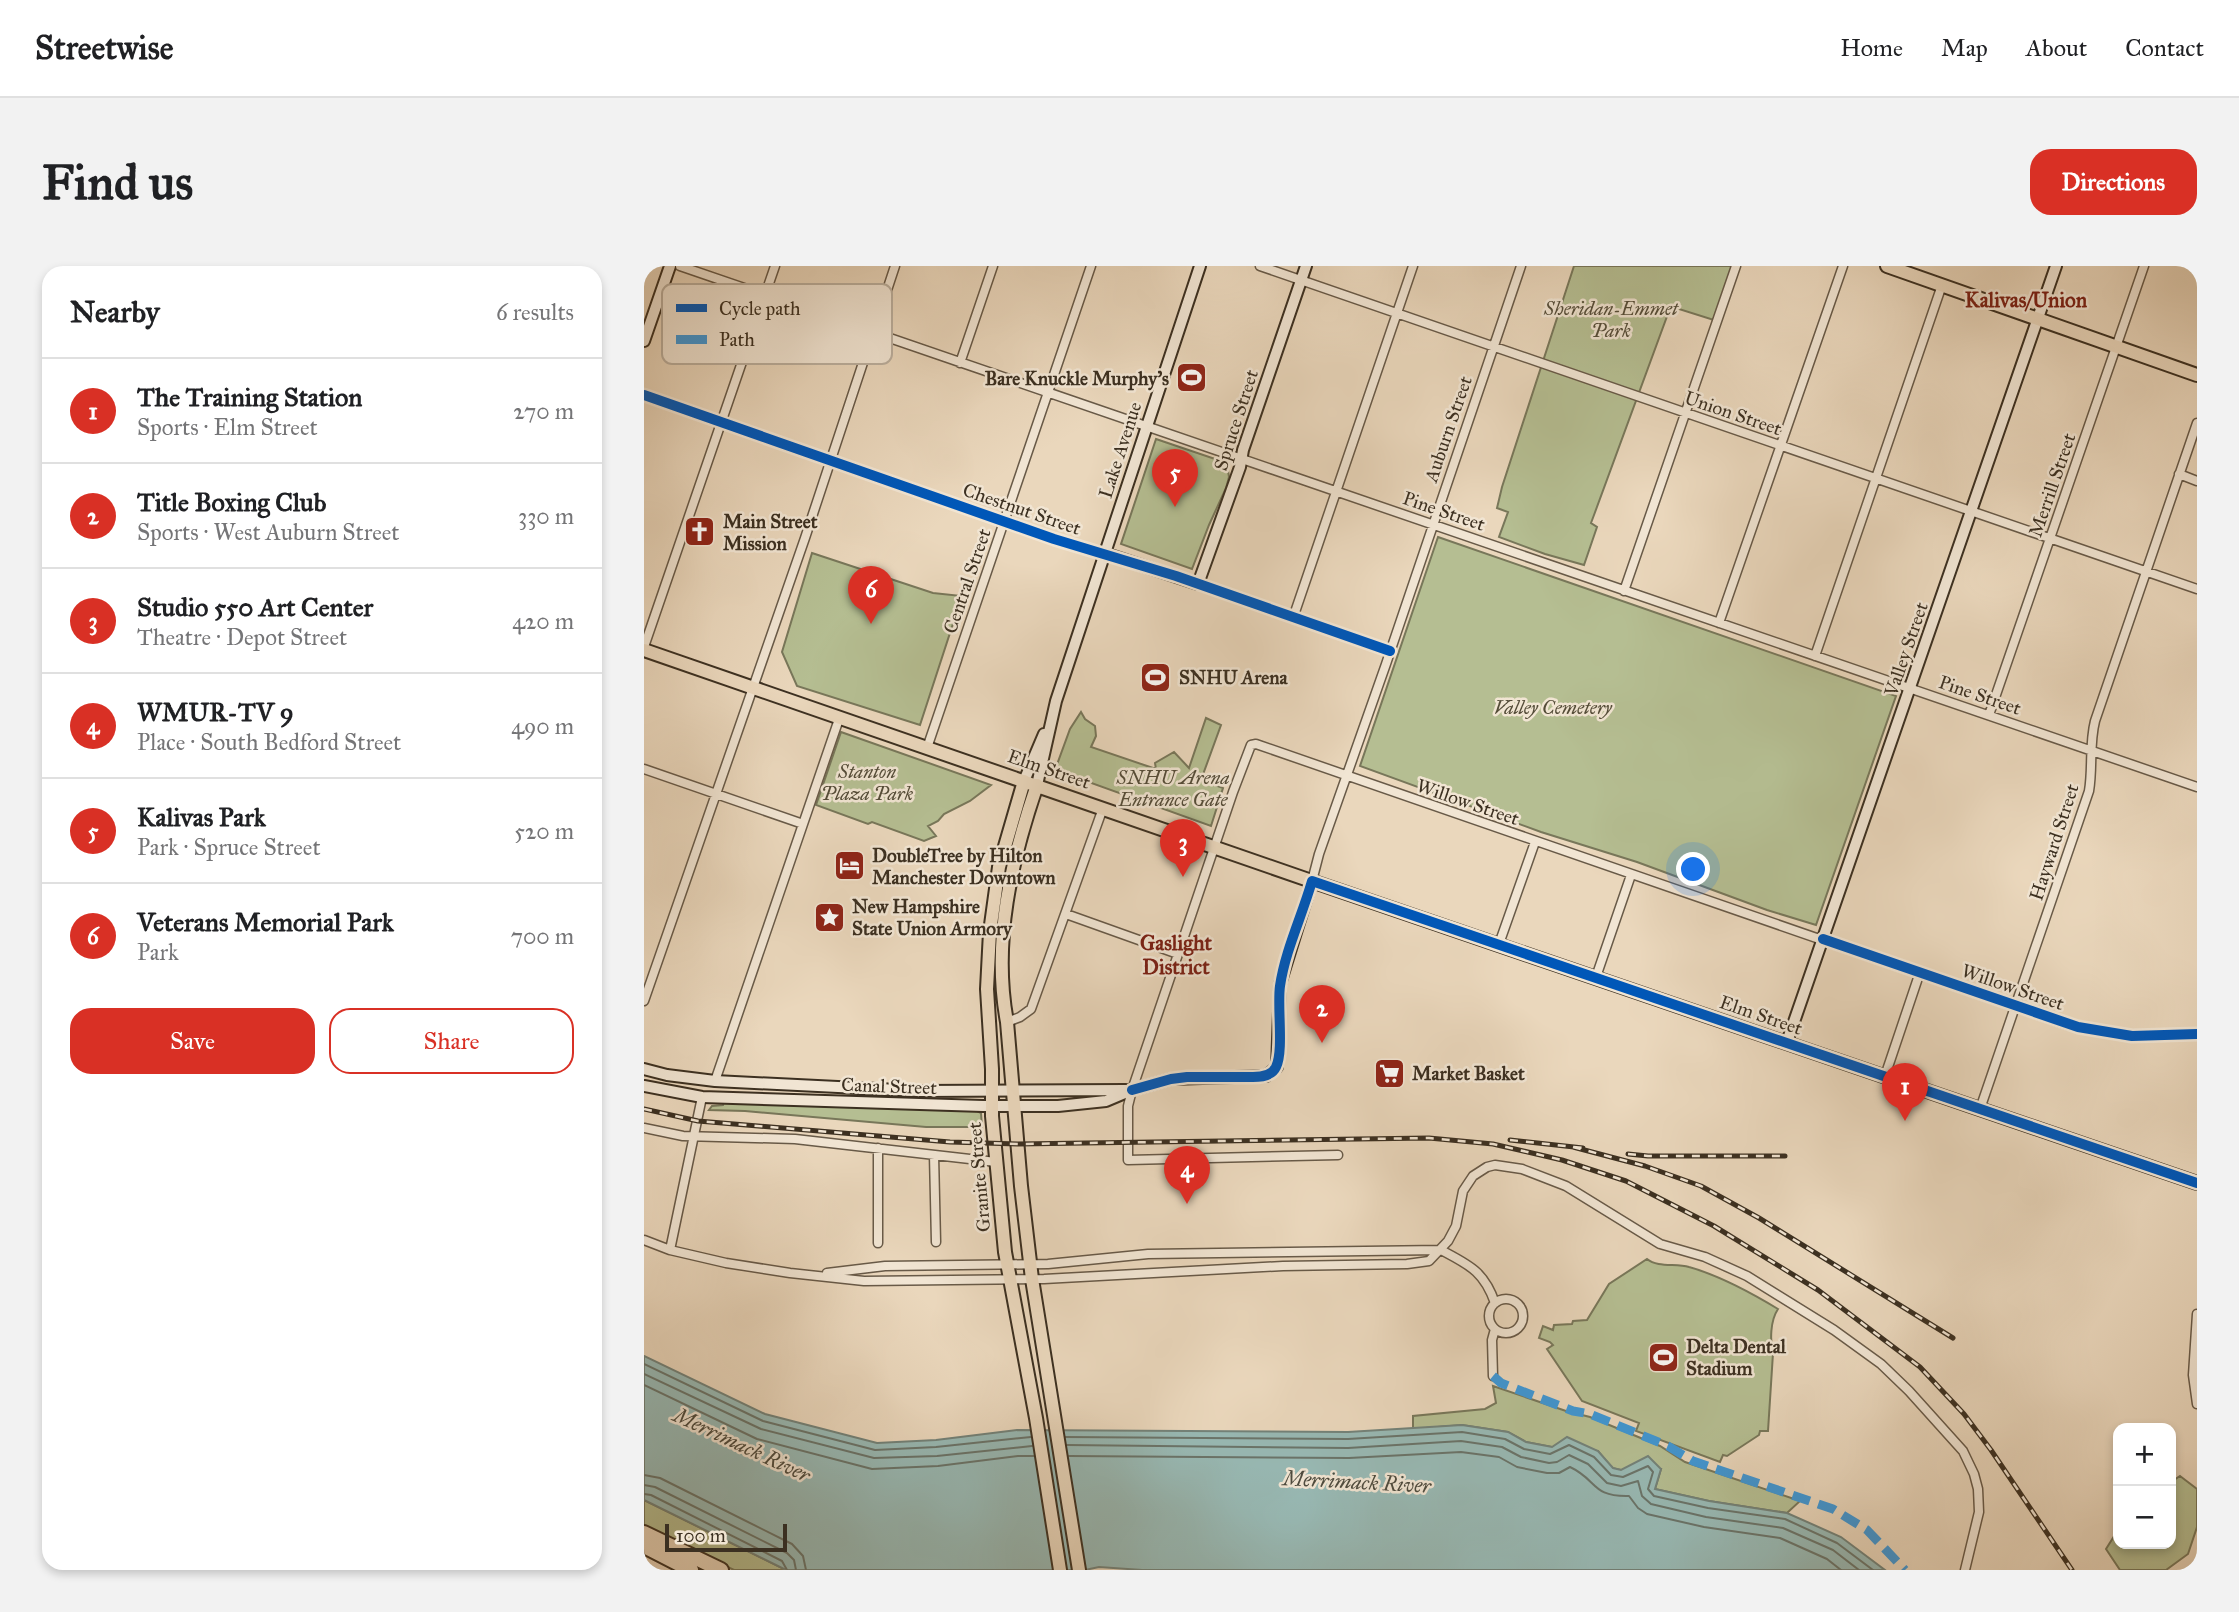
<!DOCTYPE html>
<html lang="en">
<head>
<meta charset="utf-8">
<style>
	body { margin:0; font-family:"IM FELL Great Primer",serif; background:#f2f2f2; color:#202124 }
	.controls { position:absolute; right:21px; bottom:21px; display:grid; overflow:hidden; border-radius:14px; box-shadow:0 4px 10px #0003 }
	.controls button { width:63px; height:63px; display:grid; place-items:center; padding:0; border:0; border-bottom:2px solid #e0e0e0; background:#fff; color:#202124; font:35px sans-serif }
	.scale { position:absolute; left:21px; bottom:18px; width:122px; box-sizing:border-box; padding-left:7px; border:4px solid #3c3021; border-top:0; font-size:19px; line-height:24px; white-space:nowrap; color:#3c3021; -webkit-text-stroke:5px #f1e5d3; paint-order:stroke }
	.you { position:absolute; left:1050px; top:604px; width:24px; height:24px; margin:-18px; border:5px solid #fff; border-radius:50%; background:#1a73e8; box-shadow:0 0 0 10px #1a73e833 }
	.badge { display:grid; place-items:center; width:46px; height:46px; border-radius:50%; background:#d93025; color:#fff; font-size:23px; font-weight:700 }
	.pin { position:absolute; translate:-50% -58px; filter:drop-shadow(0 2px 4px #0008) }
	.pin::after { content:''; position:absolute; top:37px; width:24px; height:21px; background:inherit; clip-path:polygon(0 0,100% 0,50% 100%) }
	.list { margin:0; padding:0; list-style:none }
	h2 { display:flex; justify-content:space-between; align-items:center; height:91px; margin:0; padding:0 28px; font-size:30px }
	h2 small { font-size:23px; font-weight:400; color:#757577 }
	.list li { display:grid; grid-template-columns:46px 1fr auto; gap:21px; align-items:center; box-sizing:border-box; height:105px; padding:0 28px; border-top:2px solid #e0e0e0 }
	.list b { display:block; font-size:26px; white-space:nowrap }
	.list p { margin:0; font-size:23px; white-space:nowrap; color:#757577 }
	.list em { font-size:23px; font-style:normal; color:#757577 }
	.actions { display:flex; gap:14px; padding:21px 28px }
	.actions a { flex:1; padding:16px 0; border:2px solid #d93025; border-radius:21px; text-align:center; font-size:24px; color:#d93025 }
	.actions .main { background:#d93025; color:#fff }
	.map { position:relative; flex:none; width:1553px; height:1304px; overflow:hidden; border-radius:21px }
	header { display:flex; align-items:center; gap:42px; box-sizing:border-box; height:98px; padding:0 35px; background:#fff; border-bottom:2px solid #e0e0e0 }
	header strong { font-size:33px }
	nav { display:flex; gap:38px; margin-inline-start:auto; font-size:24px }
	.intro { display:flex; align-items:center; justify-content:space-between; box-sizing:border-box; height:168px; padding:0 42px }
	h1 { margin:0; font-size:49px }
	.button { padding:18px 32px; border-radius:21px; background:#d93025; color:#fff; font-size:24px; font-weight:700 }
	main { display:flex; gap:42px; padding:0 42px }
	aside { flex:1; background:#fff; border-radius:21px; box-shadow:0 4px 10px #0003 }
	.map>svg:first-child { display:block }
</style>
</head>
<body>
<header>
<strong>Streetwise</strong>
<nav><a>Home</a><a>Map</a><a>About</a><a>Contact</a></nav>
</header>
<div class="intro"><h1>Find us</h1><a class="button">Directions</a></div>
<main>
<aside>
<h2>Nearby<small>6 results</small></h2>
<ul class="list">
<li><span class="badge">1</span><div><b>The Training Station</b><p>Sports · Elm Street</p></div><em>270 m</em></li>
<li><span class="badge">2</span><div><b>Title Boxing Club</b><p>Sports · West Auburn Street</p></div><em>330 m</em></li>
<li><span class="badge">3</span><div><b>Studio 550 Art Center</b><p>Theatre · Depot Street</p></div><em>420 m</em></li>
<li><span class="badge">4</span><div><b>WMUR-TV 9</b><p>Place · South Bedford Street</p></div><em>490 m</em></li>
<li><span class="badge">5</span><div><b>Kalivas Park</b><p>Park · Spruce Street</p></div><em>520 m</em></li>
<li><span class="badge">6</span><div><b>Veterans Memorial Park</b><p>Park</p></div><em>700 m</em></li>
</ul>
<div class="actions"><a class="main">Save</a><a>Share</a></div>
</aside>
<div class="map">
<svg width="1553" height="1304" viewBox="0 0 1553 1304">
	<rect width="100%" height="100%" fill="#ead7bc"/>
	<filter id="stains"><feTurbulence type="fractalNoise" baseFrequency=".00286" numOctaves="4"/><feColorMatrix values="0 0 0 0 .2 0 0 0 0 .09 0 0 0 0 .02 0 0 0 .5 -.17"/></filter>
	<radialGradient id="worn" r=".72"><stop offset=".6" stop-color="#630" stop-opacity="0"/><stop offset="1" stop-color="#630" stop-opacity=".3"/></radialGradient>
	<path fill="#b5be92" stroke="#78775a" stroke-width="2" d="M930 0H1092L1073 55 1032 42 1025 45 950 249 947 257 953 261 940 299 901 288 855 271 864 246 853 242 858 221Z
		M512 173 583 197 585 211 582 222 565 259 548 303 477 278Z
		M794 271 1252 430 1172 659 1123 644 993 596 897 566 716 500Z
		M168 287 289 327 318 330 276 459 153 420 138 386Z
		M437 446 441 453 451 460 452 470 447 481 512 503 511 497 530 486 545 502 562 452 577 459 557 514 579 522 567 560 411 504 426 463Z
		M197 466 347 519 326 535 300 548 294 555 284 560 292 570 280 575 228 556 224 558 172 539Z
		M80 836 333 845 337 847 338 861H282L101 845 65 844 68 840 79 839Z
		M1003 993C1014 1002 1032 997 1045 1001 1077 1010 1106 1026 1134 1043 1126 1055 1126 1075 1129 1087L1124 1165H1116L1115 1169 1083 1190 1079 1189 1076 1196 992 1165 995 1157 938 1135 903 1083 909 1079 906 1076 895 1072 899 1060 909 1064 910 1059 928 1058 929 1055 943 1054 965 1018Z
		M849 1120 922 1145 946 1151 1016 1180 1041 1196 1156 1235 1143 1247 1065 1235 1011 1223 1017 1203 977 1204 968 1202 954 1185 908 1181 882 1176 864 1166 818 1159 769 1163V1150L841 1143 852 1137Z
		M1536 1210 1553 1223V1261L1544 1288 1522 1304H1476L1462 1283 1474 1264V1278H1527V1216Z
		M0 1234 4 1236 142 1304H90L0 1262Z"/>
	<path fill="#98b9b4" stroke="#738279" stroke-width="2" d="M0 1090 121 1148 233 1177 292 1174 373 1164 704 1166 818 1159 864 1166 882 1176 908 1181 923 1171 954 1185 969 1202 977 1204 1004 1190 1017 1203 1011 1223 1065 1235 1143 1247 1197 1271 1241 1304H498L455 1301 441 1304H142L0 1234Z"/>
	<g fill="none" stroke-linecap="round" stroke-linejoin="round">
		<path stroke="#6a746a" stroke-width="2" d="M0 1098 119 1155 231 1184 292 1181 387 1171
			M0 1108 117 1163 230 1192 293 1190 388 1180
			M0 1119 113 1173 228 1203 294 1200 374 1190H390
			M421 1171 704 1173 818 1166 861 1173 880 1183 906 1188 925 1179 950 1191 967 1209 979 1211 1004 1200 1009 1206 1004 1223 1010 1230 1064 1242 1141 1253 1193 1277 1229 1304
			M423 1179 704 1182 817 1175 858 1181 877 1191 905 1197 913 1196 925 1189 944 1198 963 1217 977 1220 994 1215 998 1230 1007 1238 1062 1251 1139 1262 1189 1284 1215 1304
			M425 1190 705 1192 817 1186 855 1191 873 1201 903 1207H915L926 1201C954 1214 947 1231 985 1230L994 1242 1003 1248 1060 1261 1136 1272 1183 1293 1197 1304
			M0 1209 16 1212 148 1278 159 1290 162 1304
			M0 1219 11 1221 143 1287 150 1294 152 1304
			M0 1228 7 1229 138 1295 143 1304"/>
		<defs>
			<path id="street" d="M36 0 1553 521
				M616 0 1553 323
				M316 97 349 0
				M0 129 410 273 460 287
				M1535 208 1553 215
				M554 318 746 385
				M980 325 1092 0
				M649 352 769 0
				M1075 357 1199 0
				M0 381 131 0
				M1171 390 1298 19
				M1345 449 1500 0
				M283 482 447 0
				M0 503 159 558
				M668 615 675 588 742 398 877 0
				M422 648 534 688
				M855 678 891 576
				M952 711 987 609
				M0 735 161 272 251 0
				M363 756 376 751 387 743 459 542
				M1241 810 1276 706
				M71 815 195 453
				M1336 843 1445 525C1449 502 1445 478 1451 455L1553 157
				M0 862 39 870 151 873 352 896
				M290 889 292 976
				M694 889 484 894V840L488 824 589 526 607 479 612 478 1424 759C1467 770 1509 773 1553 768
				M0 974 26 984 82 997 146 1007 220 1015 400 1013 639 1000 763 998 785 995 804 975 812 960 819 925 829 910 843 901 851 899 878 903 922 920 1016 978 1061 991 1103 1010 1190 1064 1237 1098 1265 1125 1319 1185 1330 1208 1334 1223 1335 1246 1321 1304
				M234 977V882
				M26 984 58 831
				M797 984C825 999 840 1005 851 1037
				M183 1007 241 1000 404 998 504 988 797 984
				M845 1050a17 17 0 1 1 34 0a17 17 0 1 1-34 0Z
				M1553 1048 1549 1109 1553 1138
				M849 1110 848 1074 851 1063"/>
			<path id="secondary" d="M0 75 26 0
				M460 287 554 318 596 201 599 184 662 0
				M380 515 400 468
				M393 519 412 435 556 0
				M1143 776 1412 0
				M0 803 23 809 71 815 275 825 482 824
				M0 820 58 831 339 840H414L462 835 488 824 527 813 622 810 633 801 636 718 668 615"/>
			<path id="primary" d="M1243 0 1553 109
				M0 384 676 618 1553 917
				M380 515 355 601 346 666 343 723 348 803V850L361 986 392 1152 416 1304
				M393 519C367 595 348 676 363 756L377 920 388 1013 435 1304"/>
			<path id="highway" d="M0 1267 77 1304
				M0 1280 47 1304"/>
		</defs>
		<use href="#street" stroke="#685a48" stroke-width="11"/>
		<use href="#secondary" stroke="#3c3021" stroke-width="14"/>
		<use href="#primary" stroke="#3c3021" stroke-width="16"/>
		<use href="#highway" stroke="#3c3021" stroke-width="18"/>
		<use href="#street" stroke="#f1e5d3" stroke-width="8"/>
		<use href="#secondary" stroke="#f1e5d3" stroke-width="10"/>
		<use href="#primary" stroke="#ead7bc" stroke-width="12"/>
		<use href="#highway" stroke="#ead7bc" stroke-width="14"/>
		<defs>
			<path id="rail" d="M0 843 54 855 306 876 374 878 785 872 849 878 918 894 982 915 1070 960 1174 1024 1276 1101 1320 1148 1347 1184 1428 1304
				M866 874 939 882
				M929 881 1001 900 1057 920 1115 952 1309 1072
				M984 888 1004 890H1141"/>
		</defs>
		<use href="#rail" stroke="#3c3021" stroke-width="5"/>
		<use href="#rail" stroke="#f1e5d3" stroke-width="2.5" stroke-dasharray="8" stroke-linecap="butt"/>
		<path stroke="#3f97d5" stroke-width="9" stroke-dasharray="18 9" stroke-linecap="butt" d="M849 1110 857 1117 929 1145 946 1148 1024 1180 1049 1195 1189 1243 1223 1264 1261 1304"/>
		<defs>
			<path id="cycleway" d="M0 129 410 273 532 310 746 385
				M1179 673 1434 761 1488 770 1553 768
				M488 824 527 813 543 811H609C617 811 628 810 632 801 640 785 633 740 636 720 641 685 658 650 668 615L1553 917"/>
		</defs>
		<use href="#cycleway" stroke="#f1e5d3" stroke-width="15"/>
		<use href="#cycleway" stroke="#0057b8" stroke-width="10"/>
	</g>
	<defs>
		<symbol id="stadium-square" viewBox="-11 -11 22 22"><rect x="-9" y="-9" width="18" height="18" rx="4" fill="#8f2418" stroke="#f1e5d3"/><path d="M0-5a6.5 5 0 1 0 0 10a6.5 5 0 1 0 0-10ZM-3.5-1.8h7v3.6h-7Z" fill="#fff"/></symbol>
		<symbol id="church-square" viewBox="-11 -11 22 22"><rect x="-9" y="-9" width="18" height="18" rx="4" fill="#8f2418" stroke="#f1e5d3"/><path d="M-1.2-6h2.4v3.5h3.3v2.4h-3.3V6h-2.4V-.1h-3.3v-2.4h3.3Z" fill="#fff"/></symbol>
		<symbol id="hotel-square" viewBox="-11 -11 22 22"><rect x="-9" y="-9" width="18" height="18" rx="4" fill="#8f2418" stroke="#f1e5d3"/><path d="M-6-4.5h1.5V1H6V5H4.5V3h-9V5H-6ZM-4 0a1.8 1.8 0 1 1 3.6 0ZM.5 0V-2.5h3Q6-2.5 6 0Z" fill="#fff"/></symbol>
		<symbol id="sight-square" viewBox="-11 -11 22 22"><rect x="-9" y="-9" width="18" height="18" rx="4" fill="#8f2418" stroke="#f1e5d3"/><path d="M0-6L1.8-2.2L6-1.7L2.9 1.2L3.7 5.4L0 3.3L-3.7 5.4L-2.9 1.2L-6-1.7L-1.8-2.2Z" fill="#fff"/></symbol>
		<symbol id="supermarket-square" viewBox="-11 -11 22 22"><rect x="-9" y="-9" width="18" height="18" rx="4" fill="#8f2418" stroke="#f1e5d3"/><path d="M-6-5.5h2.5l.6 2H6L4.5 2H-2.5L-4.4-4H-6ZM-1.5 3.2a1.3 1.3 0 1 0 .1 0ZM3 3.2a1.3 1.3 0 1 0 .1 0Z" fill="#fff"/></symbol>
	</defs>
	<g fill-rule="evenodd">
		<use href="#stadium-square" x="530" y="94" width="35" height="35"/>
		<use href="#church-square" x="38" y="248" width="35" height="35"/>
		<use href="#stadium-square" x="494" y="394" width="35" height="35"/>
		<use href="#hotel-square" x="188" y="582" width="35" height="35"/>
		<use href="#sight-square" x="168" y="634" width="35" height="35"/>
		<use href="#supermarket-square" x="728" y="790" width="35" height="35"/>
		<use href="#stadium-square" x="1002" y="1074" width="35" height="35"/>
	</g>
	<g text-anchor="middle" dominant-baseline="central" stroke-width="5" stroke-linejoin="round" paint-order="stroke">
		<g font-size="19" font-style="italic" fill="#544c38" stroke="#f1e5d3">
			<text x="967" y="42">Sheridan-Emmet<tspan x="967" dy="22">Park</tspan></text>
			<text x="909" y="441">Valley Cemetery</text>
			<text x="223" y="505">Stanton<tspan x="223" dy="22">Plaza Park</tspan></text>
			<text x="529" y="511">SNHU Arena<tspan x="529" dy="22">Entrance Gate</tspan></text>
		</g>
		<g font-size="19" font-weight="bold" fill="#3c3021" stroke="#f1e5d3" text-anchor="start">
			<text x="525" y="112" text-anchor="end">Bare Knuckle Murphy's</text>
			<text x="79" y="255">Main Street<tspan x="79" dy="22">Mission</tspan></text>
			<text x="535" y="411">SNHU Arena</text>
			<text x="228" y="589">DoubleTree by Hilton<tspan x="228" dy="22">Manchester Downtown</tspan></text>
			<text x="208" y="640">New Hampshire<tspan x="208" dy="22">State Union Armory</tspan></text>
			<text x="768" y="807">Market Basket</text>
			<text x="1042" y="1080">Delta Dental<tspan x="1042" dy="22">Stadium</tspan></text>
		</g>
		<g font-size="19" fill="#3c3021" stroke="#f1e5d3">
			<text transform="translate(1089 147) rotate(19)">Union Street</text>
			<text transform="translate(592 154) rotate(-72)">Spruce Street</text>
			<text transform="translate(804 163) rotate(-71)">Auburn Street</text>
			<text transform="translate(476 184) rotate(-72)">Lake Avenue</text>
			<text transform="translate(1408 219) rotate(-71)">Merrill Street</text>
			<text transform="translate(378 243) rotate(19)">Chestnut Street</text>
			<text transform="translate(800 245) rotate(19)">Pine Street</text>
			<text transform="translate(323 315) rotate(-71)">Central Street</text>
			<text transform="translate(1262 383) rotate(-71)">Valley Street</text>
			<text transform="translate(1336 429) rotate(19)">Pine Street</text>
			<text transform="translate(405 503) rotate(19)">Elm Street</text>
			<text transform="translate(824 536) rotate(19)">Willow Street</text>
			<text transform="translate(1410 576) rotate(-72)">Hayward Street</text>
			<text transform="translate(1369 721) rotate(19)">Willow Street</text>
			<text transform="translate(1117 749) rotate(19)">Elm Street</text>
			<text transform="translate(245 820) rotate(2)">Canal Street</text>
			<text transform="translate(335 911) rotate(-95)">Granite Street</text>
		</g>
		<g font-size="21" font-weight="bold" fill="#7a1f14" stroke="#f1e5d3">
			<text x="1382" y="34">Kalivas/Union</text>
			<text x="532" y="677">Gaslight<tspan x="532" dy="24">District</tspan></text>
		</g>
		<g font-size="21" font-style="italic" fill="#4e4b3e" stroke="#f1e5d3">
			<text transform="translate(98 1179) rotate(25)">Merrimack River</text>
			<text transform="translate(713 1216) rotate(3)">Merrimack River</text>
		</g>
	</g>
	<rect x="18" y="18" width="230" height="80" rx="10" fill="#f1e5d3" stroke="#bbaf9e" stroke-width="2"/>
	<rect x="32" y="38" width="31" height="8" fill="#0057b8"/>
	<rect x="32" y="69" width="31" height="9" fill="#3f97d5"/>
	<g font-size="19" fill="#3c3021">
		<text x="75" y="49">Cycle path</text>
		<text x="75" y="80">Path</text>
	</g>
	<rect width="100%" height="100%" filter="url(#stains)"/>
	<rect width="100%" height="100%" fill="url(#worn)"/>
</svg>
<div class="controls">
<button>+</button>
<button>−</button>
</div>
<div class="scale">100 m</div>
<div class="you"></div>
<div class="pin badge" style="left:1261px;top:855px">1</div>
<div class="pin badge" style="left:678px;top:777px">2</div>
<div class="pin badge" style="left:539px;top:611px">3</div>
<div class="pin badge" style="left:543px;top:938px">4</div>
<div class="pin badge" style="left:531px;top:241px">5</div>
<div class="pin badge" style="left:227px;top:358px">6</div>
</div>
</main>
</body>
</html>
